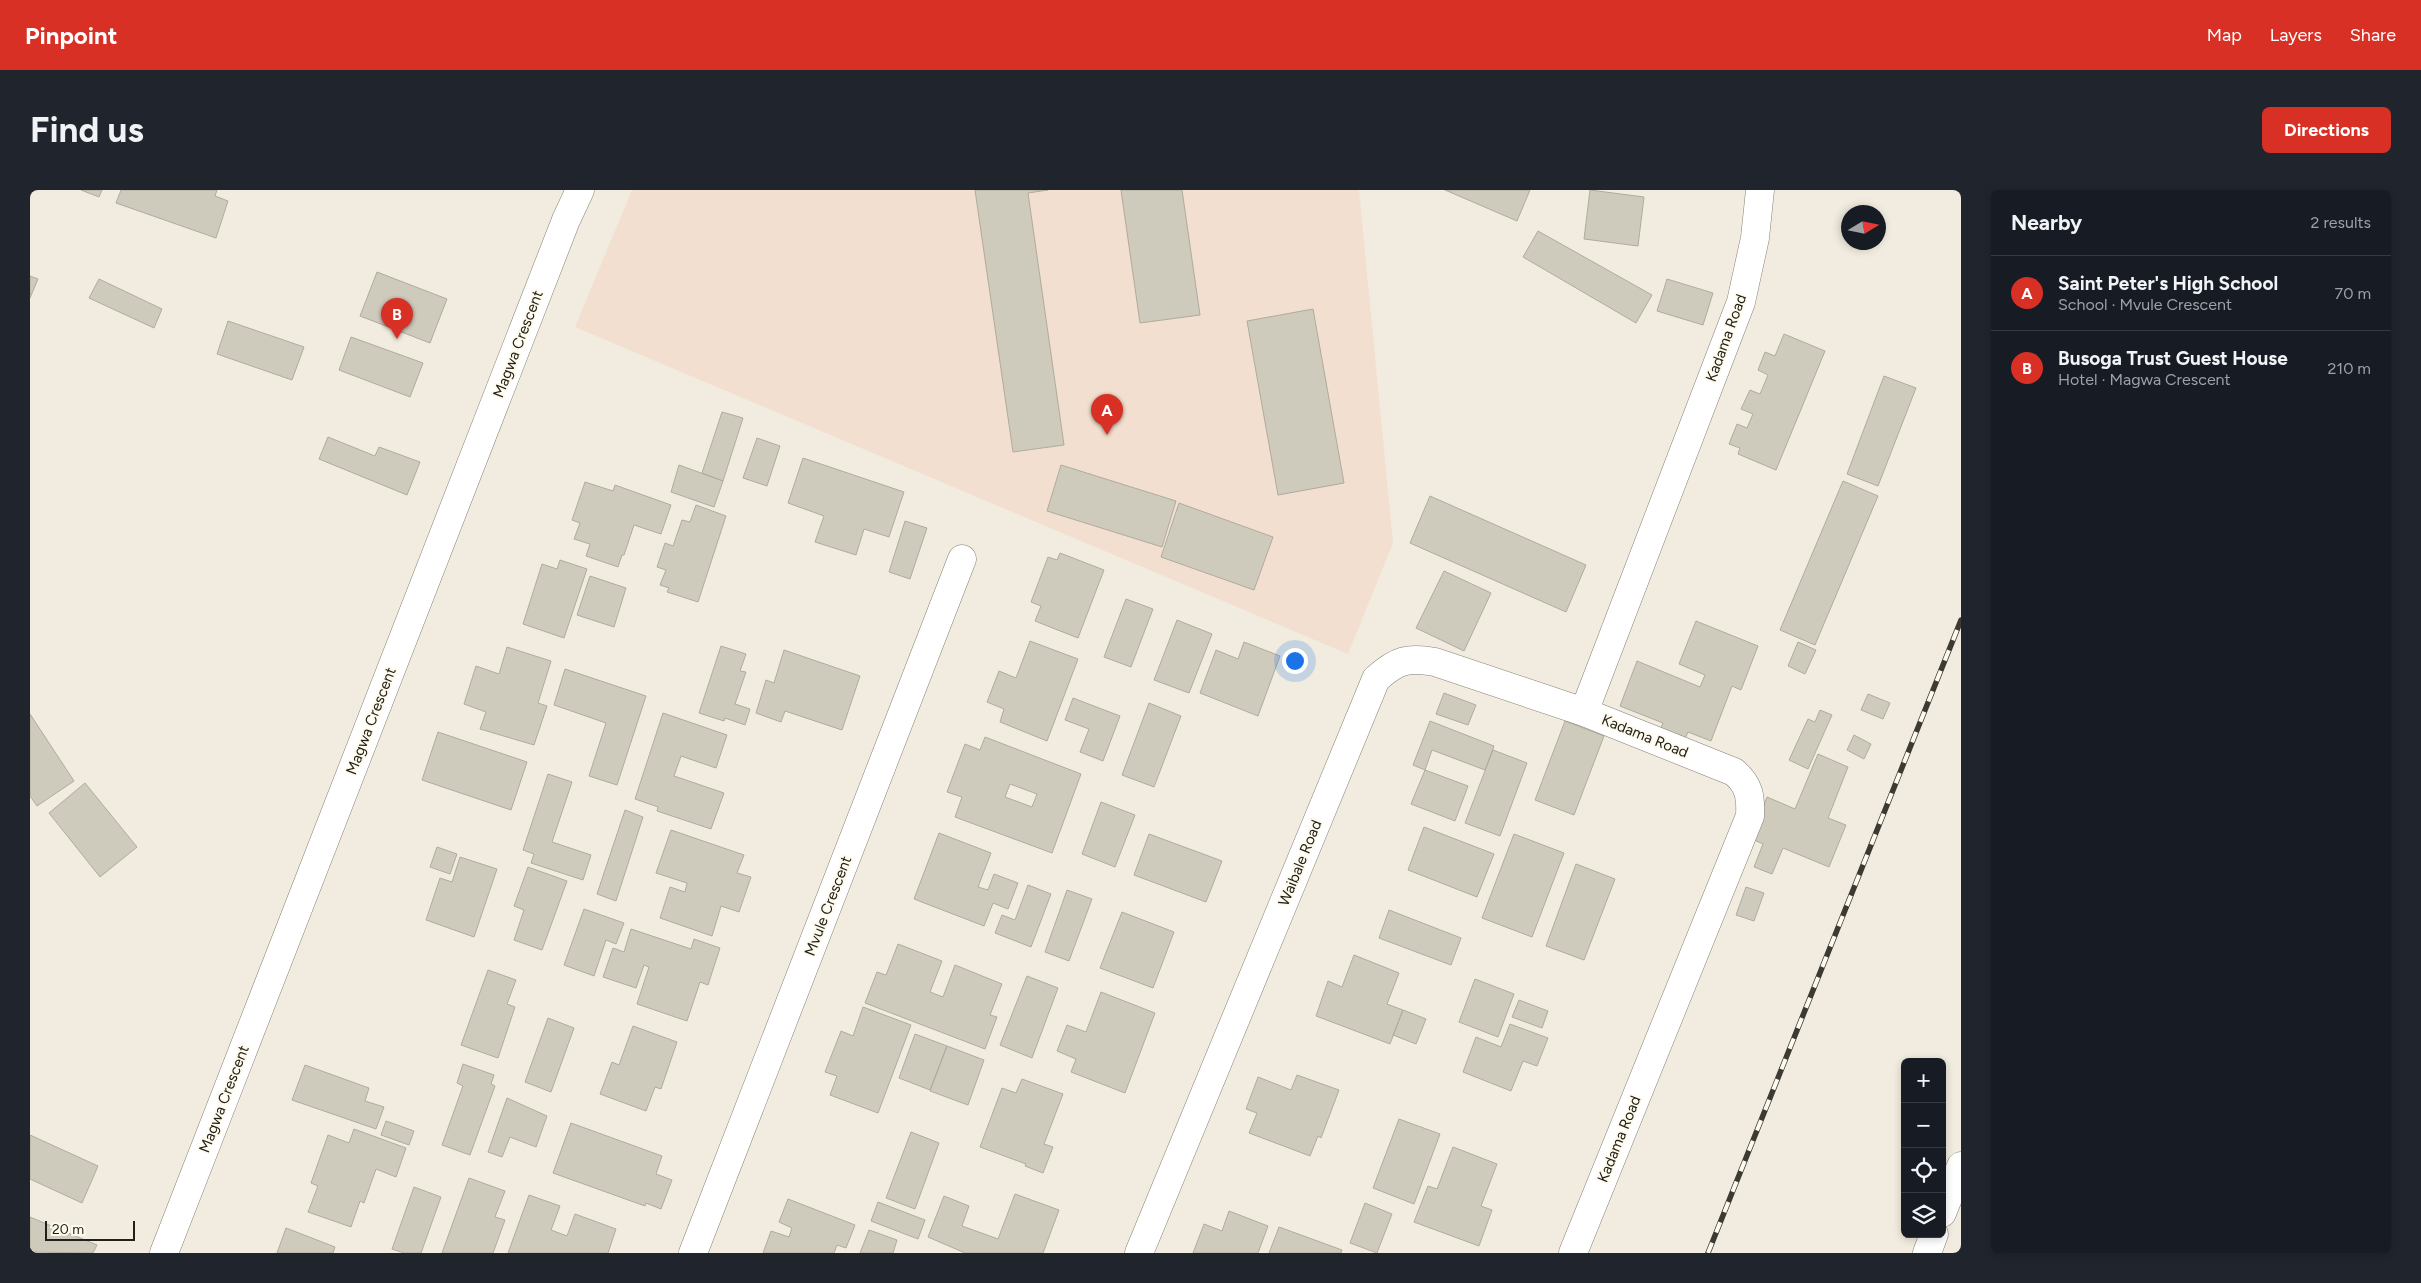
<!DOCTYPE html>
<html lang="en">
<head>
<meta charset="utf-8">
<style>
	body { margin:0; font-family:Figtree,sans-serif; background:#20242c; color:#f1f3f6 }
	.controls { position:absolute; right:15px; bottom:15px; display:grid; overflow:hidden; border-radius:8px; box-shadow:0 2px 8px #0003 }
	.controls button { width:45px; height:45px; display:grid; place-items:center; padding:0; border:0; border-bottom:1px solid #363941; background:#171b24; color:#f1f3f6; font:25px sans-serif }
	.compass { position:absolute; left:1811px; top:15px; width:45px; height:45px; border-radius:50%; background:#171b24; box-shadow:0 2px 8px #0003; rotate:80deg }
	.scale { position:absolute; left:15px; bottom:12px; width:90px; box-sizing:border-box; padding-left:5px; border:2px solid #22201b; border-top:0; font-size:14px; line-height:18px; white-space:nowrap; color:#22201b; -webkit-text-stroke:4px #fefaec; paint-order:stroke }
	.you { position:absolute; left:1264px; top:470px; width:18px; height:18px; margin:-12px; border:4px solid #fff; border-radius:50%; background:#1a73e8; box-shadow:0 0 0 8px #1a73e833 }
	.badge { display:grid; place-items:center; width:32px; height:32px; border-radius:50%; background:#d93025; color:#fff; font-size:16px; font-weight:700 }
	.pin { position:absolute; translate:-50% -41px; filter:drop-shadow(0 1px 2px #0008) }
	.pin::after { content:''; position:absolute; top:26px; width:18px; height:15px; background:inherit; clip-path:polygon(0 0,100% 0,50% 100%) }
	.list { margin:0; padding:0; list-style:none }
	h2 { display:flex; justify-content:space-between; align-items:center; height:65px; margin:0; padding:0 20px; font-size:21px }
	h2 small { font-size:16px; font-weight:400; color:#9ea1a6 }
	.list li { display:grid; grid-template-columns:32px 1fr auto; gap:15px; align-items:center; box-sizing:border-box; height:75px; padding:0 20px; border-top:1px solid #363941 }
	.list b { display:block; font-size:19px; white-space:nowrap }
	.list p { margin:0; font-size:16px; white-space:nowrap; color:#9ea1a6 }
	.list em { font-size:16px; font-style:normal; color:#9ea1a6 }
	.icon { flex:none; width:28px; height:28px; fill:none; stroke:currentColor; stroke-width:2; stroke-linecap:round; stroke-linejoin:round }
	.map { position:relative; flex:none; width:1931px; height:1063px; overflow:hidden; border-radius:8px }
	header { display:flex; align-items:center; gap:30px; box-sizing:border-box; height:70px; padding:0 25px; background:#d93025; color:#fff }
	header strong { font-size:24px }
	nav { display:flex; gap:28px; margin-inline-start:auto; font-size:18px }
	.intro { display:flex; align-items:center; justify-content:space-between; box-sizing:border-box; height:120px; padding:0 30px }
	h1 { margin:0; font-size:35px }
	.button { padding:12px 22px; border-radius:8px; background:#d93025; color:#fff; font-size:18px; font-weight:700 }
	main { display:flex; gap:30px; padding:0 30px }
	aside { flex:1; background:#171b24; border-radius:8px; box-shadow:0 2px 8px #0003 }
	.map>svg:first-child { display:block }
</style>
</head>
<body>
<header>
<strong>Pinpoint</strong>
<nav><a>Map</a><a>Layers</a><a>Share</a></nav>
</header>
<div class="intro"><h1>Find us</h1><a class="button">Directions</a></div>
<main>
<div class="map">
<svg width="1931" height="1063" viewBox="0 0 1931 1063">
	<rect width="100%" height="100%" fill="#f1ecdf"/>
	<path fill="#f2dfcf" d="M602 0H1329L1363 353 1318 464 545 137Z"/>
	<path fill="#cecabc" stroke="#afab9e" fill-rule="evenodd" d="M51 0H72L69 7Z
		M91 0H187L185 6 198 11 186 48 86 13Z
		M945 0H1018L998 3 1034 255 983 262Z
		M1091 0H1152L1170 125 1110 133Z
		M1415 0H1500L1487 31Z
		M1560 0 1614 7 1608 56 1554 49Z
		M1508 41 1622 105 1606 133 1493 67Z
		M347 82 417 109 400 153 330 126Z
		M0 86 8 89 0 108Z
		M69 89 132 119 124 138 59 108Z
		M1637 89 1683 103 1673 135 1627 121Z
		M1283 119 1314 293 1248 305 1217 131Z
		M198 131 274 157 262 190 187 164Z
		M1754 144 1795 161 1746 280 1708 264 1710 258 1699 254 1707 234 1717 238 1723 224 1711 219 1720 200 1730 204 1738 185 1728 180 1735 162 1745 166Z
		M321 147 393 173 380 207 309 180Z
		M1854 186 1886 198 1848 296 1817 284Z
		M692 222 713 228 693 291 672 283Z
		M298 247 345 266 349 257 390 272 377 305 289 269Z
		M727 248 750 256 737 296 713 288Z
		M773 268 874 302 859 347 834 339 826 365 785 352 794 326 758 313Z
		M649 275 693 291 684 317 641 302Z
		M1031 275 1146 311 1132 357 1017 321Z
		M1813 291 1848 306 1785 455 1750 440Z
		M555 292 583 301 585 295 641 315 631 344 604 335 594 365H592L588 377 556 366 560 354 544 349 550 333 542 330Z
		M1400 306 1556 375 1536 422 1380 353Z
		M1149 313 1243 347 1224 400 1131 367Z
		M666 315 696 326 668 412 637 402 639 398 630 395 636 380 627 377 635 353 643 356 652 330 660 332Z
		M875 331 897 338 880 389 859 382Z
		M1030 363 1074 380 1048 448 1005 431 1011 416 1001 412 1018 367 1027 370Z
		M530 370 557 379 534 448 493 434 512 374 527 379Z
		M1414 381 1461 403 1434 461 1386 438Z
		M560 386 596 398 584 437 547 425Z
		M1096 409 1123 419 1101 477 1074 467Z
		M1147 430 1182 444 1159 503 1124 490Z
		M1666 431 1728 456 1711 500 1702 496 1681 551 1658 542 1654 551 1629 542 1633 533 1590 516 1607 471 1670 497 1675 485 1649 474Z
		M1000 451 1048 469 1017 551 970 532 974 519 957 512 969 481 986 488Z
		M1214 452 1250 466 1228 526 1170 503 1186 460 1208 469Z
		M1768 452 1786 460 1775 484 1758 476Z
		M691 456 716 464 710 481 716 482 705 514 720 519 715 535 695 528 694 531 669 523Z
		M477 457 521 471 508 513 517 516 504 555 450 539 456 522 434 514 446 476 469 484Z
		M754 460 830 486 812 540 755 521 751 532 726 523 736 490 744 493Z
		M535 479 616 506 587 595 559 586 576 533 524 515Z
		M1414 503 1446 515 1438 535 1406 524Z
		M1838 504 1860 513 1853 529 1831 520Z
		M1043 508 1090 526 1073 571 1050 562 1059 539 1035 530Z
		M1119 513 1151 526 1124 597 1092 585Z
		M1790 520 1802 525 1778 579 1759 570 1778 529 1785 532Z
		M633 523 697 545 686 578 651 566 644 586 694 603 681 639 627 621 628 617 605 609Z
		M0 524 44 591 7 616 0 606Z
		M1400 531 1464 556 1455 580 1402 560 1395 580 1383 575Z
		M1535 531 1574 546 1544 625 1505 610Z
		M408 542 497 572 481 620 392 590Z
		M1824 545 1841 554 1834 569 1817 560Z
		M955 547 1051 584 1022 663 925 627 932 607 917 602 935 554 950 560ZM980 594 1007 604 1002 617 975 607Z
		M1463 560 1497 573 1470 646 1435 633Z
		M1788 564 1818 577 1798 628 1816 635 1799 677 1753 658 1742 684 1724 677 1733 654 1720 648 1737 607 1765 619Z
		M1395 580 1438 596 1425 631 1381 614Z
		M518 584 542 592 522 652 561 665 553 690 501 673 504 664 493 660Z
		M55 593 107 657 70 687 19 623Z
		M1071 612 1105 625 1085 677 1052 664Z
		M595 620 613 627 586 711 567 704Z
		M1394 637 1464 664 1447 707 1378 680Z
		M641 640 714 665 707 683 721 687 709 722 691 716 682 746 630 728 640 697 655 702 657 693 626 683Z
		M909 643 961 663 948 697 958 700 964 684 988 693 978 719 963 713 954 736 884 709Z
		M1119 644 1192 671 1176 712 1104 685Z
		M1484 644 1534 663 1502 747 1452 728Z
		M407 657 427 664 420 684 400 677Z
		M430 667 467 679 444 747 396 730 410 688 422 692Z
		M1546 674 1585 689 1554 770 1516 756Z
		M498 677 537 691 512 760 484 750 494 720 484 716Z
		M998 695 1021 704 1001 757 965 743 972 725 985 730Z
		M1716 697 1734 703 1724 731 1706 725Z
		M1037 700 1062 709 1039 771 1015 762Z
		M554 719 594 733 586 754 576 750 564 786 534 775Z
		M1359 720 1431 748 1421 775 1349 748Z
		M1092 722 1144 742 1123 798 1070 778Z
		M601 739 661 759 664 749 690 758 678 795 670 792 657 831 607 814 619 777 614 775 606 798 573 787 583 758 594 762Z
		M868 754 912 771 900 802 913 807 925 775 972 794 960 825 967 827 955 859 835 813 847 782 856 785Z
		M1324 765 1369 783 1357 814 1373 820 1360 854 1286 826 1298 791 1312 797Z
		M458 780 486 790 477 814 485 817 468 868 431 855Z
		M997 786 1028 798 1002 868 970 855Z
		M1445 789 1484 804 1468 847 1429 832Z
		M1071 802 1125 823 1095 903 1041 882 1046 869 1027 861 1037 835 1056 842Z
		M1489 810 1518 821 1512 838 1482 827Z
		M833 817 881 835 848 923 800 905 807 886 795 882 811 841 823 846Z
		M1373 820 1396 829 1386 854 1363 845Z
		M518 828 544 838 521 902 495 892Z
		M1480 834 1518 848 1507 876 1493 871 1481 901 1433 882 1446 847 1471 857Z
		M603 836 647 852 631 899 625 897 616 921 570 904 582 872 589 875Z
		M885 844 917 856 900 900 869 888Z
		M917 856 954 870 938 915 900 901Z
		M433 874 464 885 461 894 465 896 440 965 412 955 433 896 427 893Z
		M275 875 339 898 335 911 354 917 346 939 262 910Z
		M1267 885 1309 900 1291 948 1288 946 1280 966 1219 943 1227 923 1216 919 1228 887 1261 900Z
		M992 889 1033 904 1014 954 1023 957 1013 983 995 976 996 974 950 957 972 898 986 903Z
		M477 908 517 926 506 957 480 947 472 967 458 962Z
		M1369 929 1410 944 1384 1014 1343 998Z
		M356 931 384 941 379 955 351 945Z
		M541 933 632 966 626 984 642 990 631 1019 616 1013 615 1016 523 983Z
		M324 939 376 958 366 987 346 979 334 1013 330 1011 321 1037 278 1022 288 996 281 993 298 945 319 953Z
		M881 942 909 953 885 1019 856 1008Z
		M0 945 68 976 52 1013 0 989Z
		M1423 957 1467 974 1451 1016 1462 1020 1449 1056 1384 1032 1398 996 1407 999Z
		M439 988 475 1001 465 1027 475 1030 463 1063H412Z
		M384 997 411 1007 391 1063H374L362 1059Z
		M985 1004 1029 1020 1013 1063H935L898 1047 914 1006 939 1016 932 1036 968 1049Z
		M499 1005 530 1016 521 1040 537 1046 545 1024 586 1039 578 1063H478Z
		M758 1009 825 1035 816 1058 807 1055 804 1063H733L741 1041 759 1047 762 1038 749 1032Z
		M848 1012 895 1030 888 1049 841 1031Z
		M1335 1013 1362 1024 1347 1063 1320 1053Z
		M1199 1021 1238 1036 1228 1063H1163L1174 1034 1192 1041Z
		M0 1027 67 1055 63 1063 0 1062Z
		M1249 1037 1312 1060 1311 1063H1239Z
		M256 1038 305 1057 303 1063H247Z
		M839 1040 867 1050 863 1063H830Z"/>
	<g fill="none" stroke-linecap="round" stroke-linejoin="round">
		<defs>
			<path id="minor" d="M1554 522 1711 112 1725 48 1730 0
				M134 1063 536 30 550 0
				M663 1063 932 369
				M1109 1063 1346 489C1367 470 1378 467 1405 472L1554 522 1704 582C1719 595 1721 606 1720 626L1543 1063"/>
			<path id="trunk" d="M1912 1023 1931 976
				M1897 1063 1904 1044"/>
		</defs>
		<use href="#minor" stroke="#858175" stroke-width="29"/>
		<use href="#trunk" stroke="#858175" stroke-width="29"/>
		<use href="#minor" stroke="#fff" stroke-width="28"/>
		<use href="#trunk" stroke="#fff" stroke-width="28"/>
		<defs>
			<path id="rail" d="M1678 1063 1931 430"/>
		</defs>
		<use href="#rail" stroke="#3d3a34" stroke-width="5.5"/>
		<use href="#rail" stroke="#fefaec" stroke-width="4" stroke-dasharray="11" stroke-linecap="butt"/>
	</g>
	<g text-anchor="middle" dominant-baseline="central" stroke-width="4" stroke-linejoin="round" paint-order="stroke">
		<g font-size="15" fill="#22201b" stroke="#fefaec">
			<text transform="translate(1696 148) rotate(-70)">Kadama Road</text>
			<text transform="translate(488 154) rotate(-69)">Magwa Crescent</text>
			<text transform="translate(341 531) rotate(-69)">Magwa Crescent</text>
			<text transform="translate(1615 546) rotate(22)">Kadama Road</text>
			<text transform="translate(1270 673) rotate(-68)">Waibale Road</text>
			<text transform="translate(798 716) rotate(-69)">Mvule Crescent</text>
			<text transform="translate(194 909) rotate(-69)">Magwa Crescent</text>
			<text transform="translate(1589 949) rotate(-68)">Kadama Road</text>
		</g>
	</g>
</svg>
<div class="controls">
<button>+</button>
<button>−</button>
<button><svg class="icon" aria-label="locate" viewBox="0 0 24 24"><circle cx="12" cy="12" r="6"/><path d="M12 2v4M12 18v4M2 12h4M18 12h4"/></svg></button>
<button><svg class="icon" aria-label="layers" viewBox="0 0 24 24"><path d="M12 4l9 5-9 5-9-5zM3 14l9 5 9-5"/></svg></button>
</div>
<svg class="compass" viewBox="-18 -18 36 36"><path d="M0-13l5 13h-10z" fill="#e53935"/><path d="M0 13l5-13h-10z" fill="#9ea1a6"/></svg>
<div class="scale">20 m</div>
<div class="you"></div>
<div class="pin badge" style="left:1077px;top:245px">A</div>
<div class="pin badge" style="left:367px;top:149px">B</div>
</div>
<aside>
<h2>Nearby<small>2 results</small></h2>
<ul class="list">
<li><span class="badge">A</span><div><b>Saint Peter's High School</b><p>School · Mvule Crescent</p></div><em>70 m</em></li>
<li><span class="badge">B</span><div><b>Busoga Trust Guest House</b><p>Hotel · Magwa Crescent</p></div><em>210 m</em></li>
</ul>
</aside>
</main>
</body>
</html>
